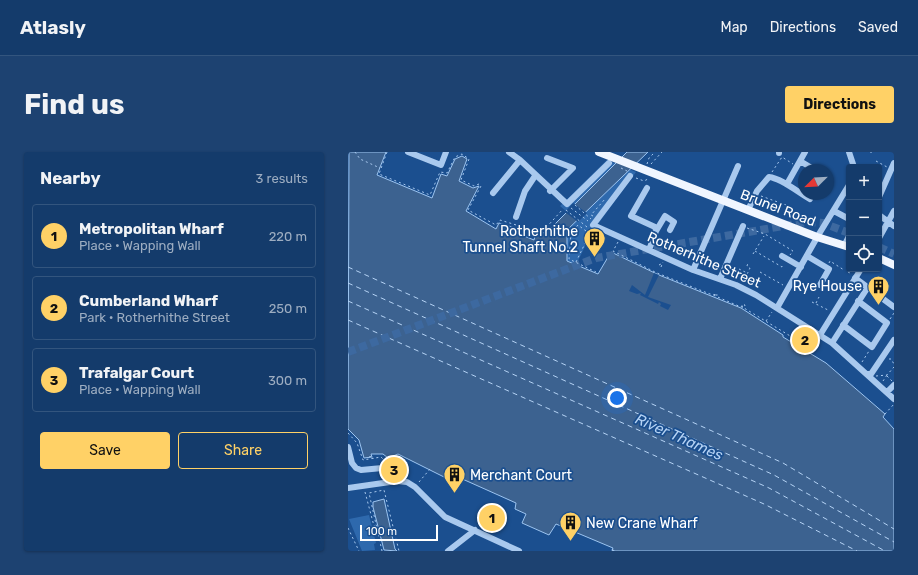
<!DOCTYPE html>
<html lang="en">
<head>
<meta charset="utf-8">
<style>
	body { margin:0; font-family:Rubik,sans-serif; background:#1d4271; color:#f1f3f6 }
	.controls { position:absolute; right:12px; top:12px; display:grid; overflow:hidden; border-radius:4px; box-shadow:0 1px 3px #0004 }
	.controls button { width:36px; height:36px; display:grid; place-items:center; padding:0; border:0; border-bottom:1px solid #33557e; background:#143b6b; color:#f1f3f6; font:20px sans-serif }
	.compass { position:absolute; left:450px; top:12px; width:36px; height:36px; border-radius:50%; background:#143b6b; box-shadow:0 1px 3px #0004; rotate:246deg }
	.scale { position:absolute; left:12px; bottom:10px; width:78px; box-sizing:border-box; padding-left:4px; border:2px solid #fff; border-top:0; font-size:11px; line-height:14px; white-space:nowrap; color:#fff; -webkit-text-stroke:3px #1b4f8f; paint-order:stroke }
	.you { position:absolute; left:269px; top:246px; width:14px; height:14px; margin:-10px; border:3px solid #fff; border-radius:50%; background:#1a73e8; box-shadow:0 0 0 6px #1a73e833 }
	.badge { display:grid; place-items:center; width:26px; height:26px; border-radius:50%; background:#ffd166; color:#111; font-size:13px; font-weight:700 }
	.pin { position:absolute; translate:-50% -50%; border:2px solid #fff; box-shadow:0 1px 4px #0006 }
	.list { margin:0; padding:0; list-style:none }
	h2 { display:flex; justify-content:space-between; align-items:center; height:52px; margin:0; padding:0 16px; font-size:17px }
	h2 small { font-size:13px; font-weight:400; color:#9dadc1 }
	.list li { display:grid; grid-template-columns:26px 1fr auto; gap:12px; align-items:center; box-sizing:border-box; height:64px; margin:0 8px 8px; padding:0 8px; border:1px solid #33557e; border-radius:4px }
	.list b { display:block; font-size:15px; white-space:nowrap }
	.list p { margin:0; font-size:13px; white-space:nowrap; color:#9dadc1 }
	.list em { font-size:13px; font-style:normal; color:#9dadc1 }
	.actions { display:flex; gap:8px; padding:12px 16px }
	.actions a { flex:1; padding:9px 0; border:1px solid #ffd166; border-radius:4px; text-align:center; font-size:14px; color:#ffd166 }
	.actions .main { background:#ffd166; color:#111 }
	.icon { flex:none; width:22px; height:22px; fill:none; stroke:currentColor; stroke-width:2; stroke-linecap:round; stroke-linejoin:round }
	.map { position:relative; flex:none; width:546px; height:399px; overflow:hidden; border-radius:4px }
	header { display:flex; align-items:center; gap:24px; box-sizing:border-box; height:56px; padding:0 20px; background:#143b6b; border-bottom:1px solid #33557e }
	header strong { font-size:19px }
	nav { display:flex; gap:22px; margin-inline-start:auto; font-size:14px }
	.intro { display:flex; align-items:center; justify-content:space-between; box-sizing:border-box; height:96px; padding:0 24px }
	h1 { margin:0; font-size:28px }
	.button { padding:10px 18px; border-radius:4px; background:#ffd166; color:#111; font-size:14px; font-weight:700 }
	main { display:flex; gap:24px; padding:0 24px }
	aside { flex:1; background:#143b6b; border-radius:4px; box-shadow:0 1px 3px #0004 }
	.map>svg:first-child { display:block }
</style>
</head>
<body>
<header>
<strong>Atlasly</strong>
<nav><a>Map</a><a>Directions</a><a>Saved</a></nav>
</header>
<div class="intro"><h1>Find us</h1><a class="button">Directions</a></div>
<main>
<aside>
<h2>Nearby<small>3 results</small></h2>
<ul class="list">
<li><span class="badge">1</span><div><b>Metropolitan Wharf</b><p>Place · Wapping Wall</p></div><em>220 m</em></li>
<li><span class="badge">2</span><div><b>Cumberland Wharf</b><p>Park · Rotherhithe Street</p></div><em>250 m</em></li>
<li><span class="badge">3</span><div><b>Trafalgar Court</b><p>Place · Wapping Wall</p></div><em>300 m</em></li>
</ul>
<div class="actions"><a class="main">Save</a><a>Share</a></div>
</aside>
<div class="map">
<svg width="546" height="399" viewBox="0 0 546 399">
	<rect width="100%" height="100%" fill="#1b4f8f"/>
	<path fill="#2e69ad" d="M259 8 288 20 244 80 228 113 198 99 196 86 219 60 212 54Z
		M21 363 28 391 26 392 27 398 14 399 1 367Z"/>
	<path fill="#3c6290" stroke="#9cc4f0" d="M1 0H38L29 23 84 46 93 22 99 24 107 7 114 4 119 7 111 29 125 36 131 34 118 59 148 77 151 71 173 78 171 82 186 88 187 84 200 79 279 0H300L219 78V109L250 122 263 100 311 123 393 156 435 183V185L478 211 537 262 535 265 546 277V399H267L264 398 265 396 208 372 201 383 174 371 178 362 167 357 168 351 101 321 98 326 50 302 40 306 35 302H23L24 305 16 306 11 288 0 277Z
		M36 347 47 397 49 399 36 398 25 355V350Z"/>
	<path fill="#1b4f8f" d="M225 51 239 61 230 70 217 60Z
		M306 121 311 123 300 145 323 153 320 158 312 154 313 152 311 150 310 152 292 143 293 141 289 142 281 139 284 133 297 143Z"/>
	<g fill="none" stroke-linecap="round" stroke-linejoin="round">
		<path stroke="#b5d3f5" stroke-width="1" stroke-dasharray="5 4" stroke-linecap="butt" d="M0 115 435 311 546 377
			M0 131 426 323 546 390
			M0 149 421 336 537 399
			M0 168 416 352 509 399"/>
		<path stroke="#3d69a0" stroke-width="8" stroke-dasharray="8 4" stroke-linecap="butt" d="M531 95 546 102
			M0 200 248 106 459 70 475 71 501 81"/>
		<path stroke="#a9c9ee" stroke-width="1" stroke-dasharray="2 3" stroke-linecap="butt" d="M7 0 12 7 32 16
			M39 0 31 22 82 43 92 20 99 21 107 5 114 2 121 7 113 28 126 34 131 32 133 34 120 58 148 73 152 68 191 80 196 78 215 57
			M522 0H525
			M528 9 539 15
			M299 12 301 6 307 0
			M303 12 314 0
			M273 16 279 19
			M424 20 434 5 445 12
			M288 26 296 29 300 27
			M413 44 438 53
			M227 53 243 67
			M223 56 240 69
			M218 58 239 75
			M245 64 243 63 257 47
			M399 76 417 82 445 99 442 103
			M242 82 230 73 223 81 221 107 248 120
			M270 90 265 99 309 121 362 142 370 143H365L393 155 395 152 397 153 396 156 457 193 462 192 469 187
			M407 99 434 115 436 112
			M405 102 416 84
			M501 109V108
			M228 110 243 79
			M481 111 482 109 496 118
			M311 113 313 112 312 114
			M313 115 315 110
			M391 117 399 121
			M412 120 435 133
			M500 120 504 122
			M395 131 402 116 399 114 400 111
			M479 131 493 140
			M464 150 480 158
			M468 151 471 145
			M394 156 395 152
			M542 167 546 161
			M418 169 424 160
			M541 207H543L546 212
			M514 210 521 199
			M528 224 539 223 546 215
			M539 224 544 229
			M535 229 539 223
			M537 262 546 252
			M0 281 9 291 15 308 33 305 36 308 50 304 59 309 58 315
			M21 305 24 304 25 307
			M71 330 82 317
			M17 340 26 374H27
			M0 376 11 399
			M34 399 21 341 36 338 51 399
			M264 399 265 397"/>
		<path stroke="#a9c9ee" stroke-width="6" d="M60 0 93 13 98 0
			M161 0 172 8 219 52 261 11
			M501 0 506 15
			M431 1V0
			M199 6 225 16 202 39
			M452 9 467 18
			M282 24 245 73 345 118 388 133 408 143 484 191 546 247
			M439 32 457 0
			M299 36 283 64 307 75 308 79 301 98
			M145 41 172 8
			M531 45 546 11
			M400 58 409 39 421 25C433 26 451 41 462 47
			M486 59 501 67
			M531 63 546 74
			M168 65 177 39 187 24
			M308 79 317 64 326 70 322 78
			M531 86 546 59
			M496 94 501 84
			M434 104 453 115
			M459 104 481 117 472 133
			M345 118 390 14
			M507 126 546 155
			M372 127 395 74
			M429 156 471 82 501 33
			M495 173 524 195 539 171 510 149
			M472 183 513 117
			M484 191 520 135
			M520 222H523L546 188
			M539 240 546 233
			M0 295 4 311 8 316 13 318 45 315
			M49 329 53 318
			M0 336 49 329 59 330 67 335 97 365 171 399
			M100 399 127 378"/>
		<path stroke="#f0f6ff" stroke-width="8" d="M251 0 469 85 501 95
			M531 106 546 113"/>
	</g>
	<defs>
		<symbol id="building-pin" viewBox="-11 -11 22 30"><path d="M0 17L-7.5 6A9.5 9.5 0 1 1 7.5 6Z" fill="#ffd166" stroke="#1b4f8f"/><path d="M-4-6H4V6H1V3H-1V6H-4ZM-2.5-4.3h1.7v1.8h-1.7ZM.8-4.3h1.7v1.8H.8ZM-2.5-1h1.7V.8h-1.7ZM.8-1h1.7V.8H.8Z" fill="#111"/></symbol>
	</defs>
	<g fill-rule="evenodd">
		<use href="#building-pin" x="234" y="74" width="25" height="34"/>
		<use href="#building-pin" x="518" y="122" width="25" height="34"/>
		<use href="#building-pin" x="94" y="310" width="25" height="34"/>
		<use href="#building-pin" x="210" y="358" width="25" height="34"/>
	</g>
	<g text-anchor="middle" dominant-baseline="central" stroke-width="3.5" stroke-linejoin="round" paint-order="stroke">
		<g font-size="14" fill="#fff" stroke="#1b4f8f">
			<text transform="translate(430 56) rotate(21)">Brunel Road</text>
			<text transform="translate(356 108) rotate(23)">Rotherhithe Street</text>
		</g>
		<g font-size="14" fill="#fff" stroke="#1b4f8f" text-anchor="end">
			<text x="230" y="79">Rotherhithe<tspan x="230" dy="16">Tunnel Shaft No.2</tspan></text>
			<text x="514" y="134">Rye House</text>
			<text x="122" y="323" text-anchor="start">Merchant Court</text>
			<text x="238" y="371" text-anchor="start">New Crane Wharf</text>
		</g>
		<g font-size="15" font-style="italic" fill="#b5d3f5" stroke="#1b4f8f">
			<text transform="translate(331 285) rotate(24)">River Thames</text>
		</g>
	</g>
</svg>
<div class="controls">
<button>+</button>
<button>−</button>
<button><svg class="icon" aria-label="locate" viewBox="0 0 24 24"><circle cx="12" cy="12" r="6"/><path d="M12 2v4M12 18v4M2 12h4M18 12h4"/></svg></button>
</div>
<svg class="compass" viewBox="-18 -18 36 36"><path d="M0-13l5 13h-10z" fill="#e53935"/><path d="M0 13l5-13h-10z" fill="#9dadc1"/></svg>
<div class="scale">100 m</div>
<div class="you"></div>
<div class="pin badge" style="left:144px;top:366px">1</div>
<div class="pin badge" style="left:457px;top:188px">2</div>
<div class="pin badge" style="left:46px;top:318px">3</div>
</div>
</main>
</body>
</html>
